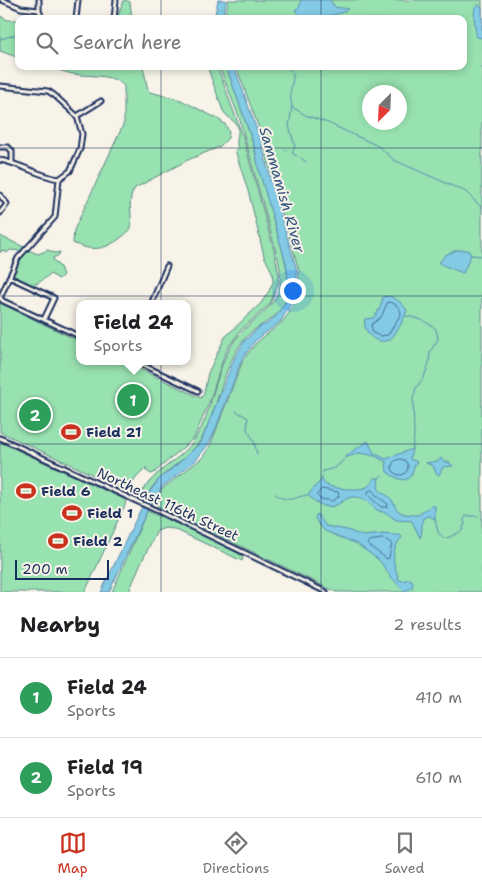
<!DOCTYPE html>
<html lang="en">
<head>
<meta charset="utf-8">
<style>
	body { margin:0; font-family:"Shantell Sans",sans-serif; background:#f6f6f6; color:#202124 }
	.compass { position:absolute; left:362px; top:85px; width:45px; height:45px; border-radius:50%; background:#fff; box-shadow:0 2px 8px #0003; rotate:204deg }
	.scale { position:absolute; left:15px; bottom:12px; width:94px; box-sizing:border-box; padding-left:5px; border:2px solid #1b2f5e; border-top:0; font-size:14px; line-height:18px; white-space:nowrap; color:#1b2f5e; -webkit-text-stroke:4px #f7f3e8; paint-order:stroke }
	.you { position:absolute; left:292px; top:290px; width:18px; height:18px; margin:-12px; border:4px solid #fff; border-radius:50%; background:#1a73e8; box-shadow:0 0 0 8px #1a73e833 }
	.badge { display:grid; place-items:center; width:32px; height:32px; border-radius:50%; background:#c8321e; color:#fff; font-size:16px; font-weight:700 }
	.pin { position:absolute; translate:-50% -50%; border:2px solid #fff; box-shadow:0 1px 5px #0006 }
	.popup { position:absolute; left:76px; top:300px; width:115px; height:65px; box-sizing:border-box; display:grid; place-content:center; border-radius:10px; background:#fff; filter:drop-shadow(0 1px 4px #0005); font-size:16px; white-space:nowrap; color:#757577 }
	.popup b { font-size:19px; color:#202124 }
	.popup::after { content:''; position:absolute; left:50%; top:100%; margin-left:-10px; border:10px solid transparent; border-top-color:#fff }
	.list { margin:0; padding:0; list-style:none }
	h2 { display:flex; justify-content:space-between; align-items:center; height:65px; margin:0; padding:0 20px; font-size:21px }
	h2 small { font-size:16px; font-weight:400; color:#757577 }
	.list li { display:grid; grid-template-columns:32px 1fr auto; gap:15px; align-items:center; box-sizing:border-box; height:80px; padding:0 20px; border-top:1px solid #e0e0e0 }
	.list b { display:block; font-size:19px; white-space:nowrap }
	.list p { margin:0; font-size:16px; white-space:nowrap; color:#757577 }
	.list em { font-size:16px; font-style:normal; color:#757577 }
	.icon { flex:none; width:28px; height:28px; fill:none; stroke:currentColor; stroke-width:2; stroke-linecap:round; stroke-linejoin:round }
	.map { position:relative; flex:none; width:482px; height:592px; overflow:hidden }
	.search { position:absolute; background:#fff; box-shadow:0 2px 8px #0003; left:15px; right:15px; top:15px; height:55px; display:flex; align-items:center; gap:12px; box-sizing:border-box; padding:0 18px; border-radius:10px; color:#757577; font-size:19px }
	.sheet { height:225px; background:#fff }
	nav { display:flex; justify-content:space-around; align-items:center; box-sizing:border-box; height:70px; border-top:1px solid #e0e0e0; background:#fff; font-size:14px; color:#757577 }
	nav a { display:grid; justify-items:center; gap:2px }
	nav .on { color:#c8321e }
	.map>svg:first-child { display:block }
</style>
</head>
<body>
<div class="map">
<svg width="482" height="592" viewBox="0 0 482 592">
	<rect width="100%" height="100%" fill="#f7f3e8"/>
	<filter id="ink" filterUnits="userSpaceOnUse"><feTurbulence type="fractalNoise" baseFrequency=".02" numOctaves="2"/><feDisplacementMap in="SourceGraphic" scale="10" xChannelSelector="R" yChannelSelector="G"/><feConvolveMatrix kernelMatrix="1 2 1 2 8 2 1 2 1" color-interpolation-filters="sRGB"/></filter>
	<g filter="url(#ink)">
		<path fill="#98e1b0" stroke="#5a8887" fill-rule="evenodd" d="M125 0 130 2 132 19H117L123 1Z
			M228 0H482V592H336L153 504 162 489 202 458 210 446 243 360 256 343 282 322 289 313 297 296 299 271 271 175 263 139 236 66H463V19H225ZM370 92H400V122H370Z
			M0 16 8 20H19V58L0 51Z
			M46 66H143L148 90 150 92 181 100 218 119 225 124 229 132 228 138 219 147 188 160 135 188C126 200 133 215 131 229 113 246 98 255 73 243L74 230 124 123V86C112 73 89 77 73 74 64 72 55 69 46 66Z
			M207 66H217L243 137 274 250 279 275 278 284 270 304 241 330 229 346 224 356 209 403 194 438 154 473 151 474 145 470 147 467 136 478 128 491 0 432V303L79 341V361H123L201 398 204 393 208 373 225 337 261 303 269 291 273 282 272 272 264 256 249 194 235 150 238 149C235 141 239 135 238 127 235 120 227 118 223 111Z
			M219 66H226C235 91 244 116 252 141 260 168 267 195 274 222 280 241 292 276 287 296 282 318 262 322 248 335 244 339 240 345 237 350 221 377 217 410 202 438 188 462 157 471 146 498L140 496C153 469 181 461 195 439 213 411 214 375 231 346 251 312 291 310 278 259L239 117Z
			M0 236 24 247 21 251 10 250 7 253 2 250 0 253Z
			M28 250 38 254 48 250 55 253 60 252 59 255 53 258 54 261 60 267 63 275 59 279 50 274C32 290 31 285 11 276L20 258Z
			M0 442 126 500 125 505 85 592H0Z
			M147 511 206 536 241 555 243 559 242 561 174 529 165 528 157 531 139 567 129 592H112Z"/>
		<path fill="#83cae5" stroke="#598caf" d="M218 0H226L223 19H214Z
			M301 0H330L335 7 348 9C342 15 312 19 303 19L295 10 300 6Z
			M478 5 482 7V38L477 37C475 31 473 13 475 7Z
			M226 66H234L262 144 269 175 297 271 295 296 281 321 255 341 242 359 214 433 208 445 195 461 162 487 146 513 109 592H101L148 494 160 478 180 462 201 442 234 359 245 340 258 328 268 323 276 316 287 300 289 288 286 263 259 171 255 149Z
			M457 250H468L471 255 463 273C458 271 443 266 439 263L445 255Z
			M389 296C398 299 401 303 407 310 406 316 394 338 389 340 375 346 362 331 365 319L373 318C379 312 381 306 383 297Z
			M368 441 374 453 386 459 412 449 410 459 417 462C413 466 414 468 412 473 406 486 395 477 387 472L386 462 375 456 360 453 347 457V455Z
			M441 458 443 461 450 463 453 466 443 467 439 475 436 473 433 466 426 463 438 461Z
			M375 478H379C376 495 383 490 392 500 395 505 396 511 402 513 406 515 414 515 418 515L432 506H435V519L429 516 423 518C421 525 423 532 420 538L412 521C408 520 401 521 397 520 393 519 390 515 387 513 384 512 382 512 379 511 371 507 367 498 357 497 346 496 344 502 336 505 325 510 315 502 308 495L322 479C323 482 324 484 327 485 333 489 360 491 367 487 370 485 372 482 375 478Z
			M317 514 326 526 347 530 363 536 384 534 391 535H400L402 537C401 539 398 541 397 544 390 558 395 566 399 580L403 581 408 579 412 580 413 583 412 588 404 591 391 577 379 560 357 544 325 531 317 522 315 518Z"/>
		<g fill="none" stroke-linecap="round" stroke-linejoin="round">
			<path stroke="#456d94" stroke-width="1" d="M388 302C394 302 401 308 401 314L388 335 380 336 373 333 371 325 381 317Z
				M392 467a8 8 0 1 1 16 0a8 8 0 1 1-16 0Z
				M322 489 338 492 339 496 333 501 320 499 317 495Z
				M372 490 378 497 388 504 387 507H381L368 495V492Z
				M384 539 392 543 389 558 387 559 367 544 369 541Z"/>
			<path stroke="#598caf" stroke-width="1" d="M0 39 19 34
				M99 66H101
				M285 66 293 73V78L290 94 292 107 289 126 295 146 292 153 297 156
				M292 107 305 115 328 123 378 146 394 160 466 192 482 208
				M285 150 287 151
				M301 158 306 162
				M471 255 482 256
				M406 316C418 318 426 321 436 329L438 339 430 352 429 363 424 377 416 388 413 399 414 436 412 449
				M236 411 248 418 247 429 254 441 257 454
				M323 473V471L335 468 347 457
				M322 476V479
				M379 478 382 475
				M275 494C290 504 293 497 308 495
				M435 519 438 532 443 538 450 537 463 530V526L465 525 464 520 466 516H478
				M482 519V520"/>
			<defs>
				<path id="minor" d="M2 0 21 8 39 10 42 19
					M39 10V0
					M76 19 78 0
					M114 19 116 0
					M0 86 48 91 54 95 77 116 82 134 80 149 70 171 59 179 55 217 18 258 0 298
					M77 116 101 101
					M0 147H8L12 151V163
					M0 160C21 164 39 176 59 179
					M0 195 7 204 0 213
					M9 277 54 298 44 319
					M0 298 3 301 79 336
					M151 304 167 266
					M134 361 198 391
					M0 438 162 513 326 592"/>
			</defs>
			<use href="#minor" stroke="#1b2f5e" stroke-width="7"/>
			<use href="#minor" stroke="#f7f3e8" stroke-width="3"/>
		</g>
	</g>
	<path fill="none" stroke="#1b2f5e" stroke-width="1" stroke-opacity="0.55" d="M161 0V19M321 0V19M161 66V592M321 66V592M0 148H482M0 296H482M0 444H482"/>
	<defs>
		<symbol id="stadium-bare" viewBox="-9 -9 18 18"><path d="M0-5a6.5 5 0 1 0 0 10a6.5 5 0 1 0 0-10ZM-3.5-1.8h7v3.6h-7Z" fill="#c8321e" stroke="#f7f3e8" stroke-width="2.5" paint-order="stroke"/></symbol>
	</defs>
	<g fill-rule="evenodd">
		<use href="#stadium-bare" x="57" y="418" width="28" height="28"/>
		<use href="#stadium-bare" x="12" y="477" width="28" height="28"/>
		<use href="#stadium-bare" x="58" y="499" width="28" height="28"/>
		<use href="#stadium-bare" x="44" y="527" width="28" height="28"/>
	</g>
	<g text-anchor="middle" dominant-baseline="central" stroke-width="4" stroke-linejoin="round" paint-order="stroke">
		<g font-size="14" font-weight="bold" fill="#1b2f5e" stroke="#f7f3e8" text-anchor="start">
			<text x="86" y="432">Field 21</text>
			<text x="41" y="491">Field 6</text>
			<text x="87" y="513">Field 1</text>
			<text x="73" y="541">Field 2</text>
		</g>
		<g font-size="14" fill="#1b2f5e" stroke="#f7f3e8">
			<text transform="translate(168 504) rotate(25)">Northeast 116th Street</text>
		</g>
		<g font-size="15" font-style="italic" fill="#355680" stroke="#f7f3e8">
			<text transform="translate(282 190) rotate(74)">Sammamish River</text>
		</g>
	</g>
</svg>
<svg class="compass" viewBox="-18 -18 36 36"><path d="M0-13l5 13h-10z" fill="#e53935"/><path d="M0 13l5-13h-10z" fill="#757577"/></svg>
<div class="scale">200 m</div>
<div class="you"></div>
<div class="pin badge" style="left:133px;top:400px;background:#2e9e5b">1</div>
<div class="popup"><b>Field 24</b>Sports</div>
<div class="pin badge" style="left:35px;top:415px;background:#2e9e5b">2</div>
<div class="search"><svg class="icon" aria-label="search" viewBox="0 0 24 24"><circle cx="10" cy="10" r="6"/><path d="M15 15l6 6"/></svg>Search here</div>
</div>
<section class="sheet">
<h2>Nearby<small>2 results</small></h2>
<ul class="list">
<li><span class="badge" style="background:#2e9e5b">1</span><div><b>Field 24</b><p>Sports</p></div><em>410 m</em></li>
<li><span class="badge" style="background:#2e9e5b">2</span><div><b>Field 19</b><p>Sports</p></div><em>610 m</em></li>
</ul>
</section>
<nav>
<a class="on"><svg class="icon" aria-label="map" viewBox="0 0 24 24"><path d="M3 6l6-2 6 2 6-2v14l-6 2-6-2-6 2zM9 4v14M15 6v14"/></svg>Map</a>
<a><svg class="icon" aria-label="directions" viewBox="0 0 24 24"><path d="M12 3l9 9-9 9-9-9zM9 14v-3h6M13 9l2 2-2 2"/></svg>Directions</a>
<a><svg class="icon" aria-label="saved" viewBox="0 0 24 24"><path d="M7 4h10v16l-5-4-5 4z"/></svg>Saved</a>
</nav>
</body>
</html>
